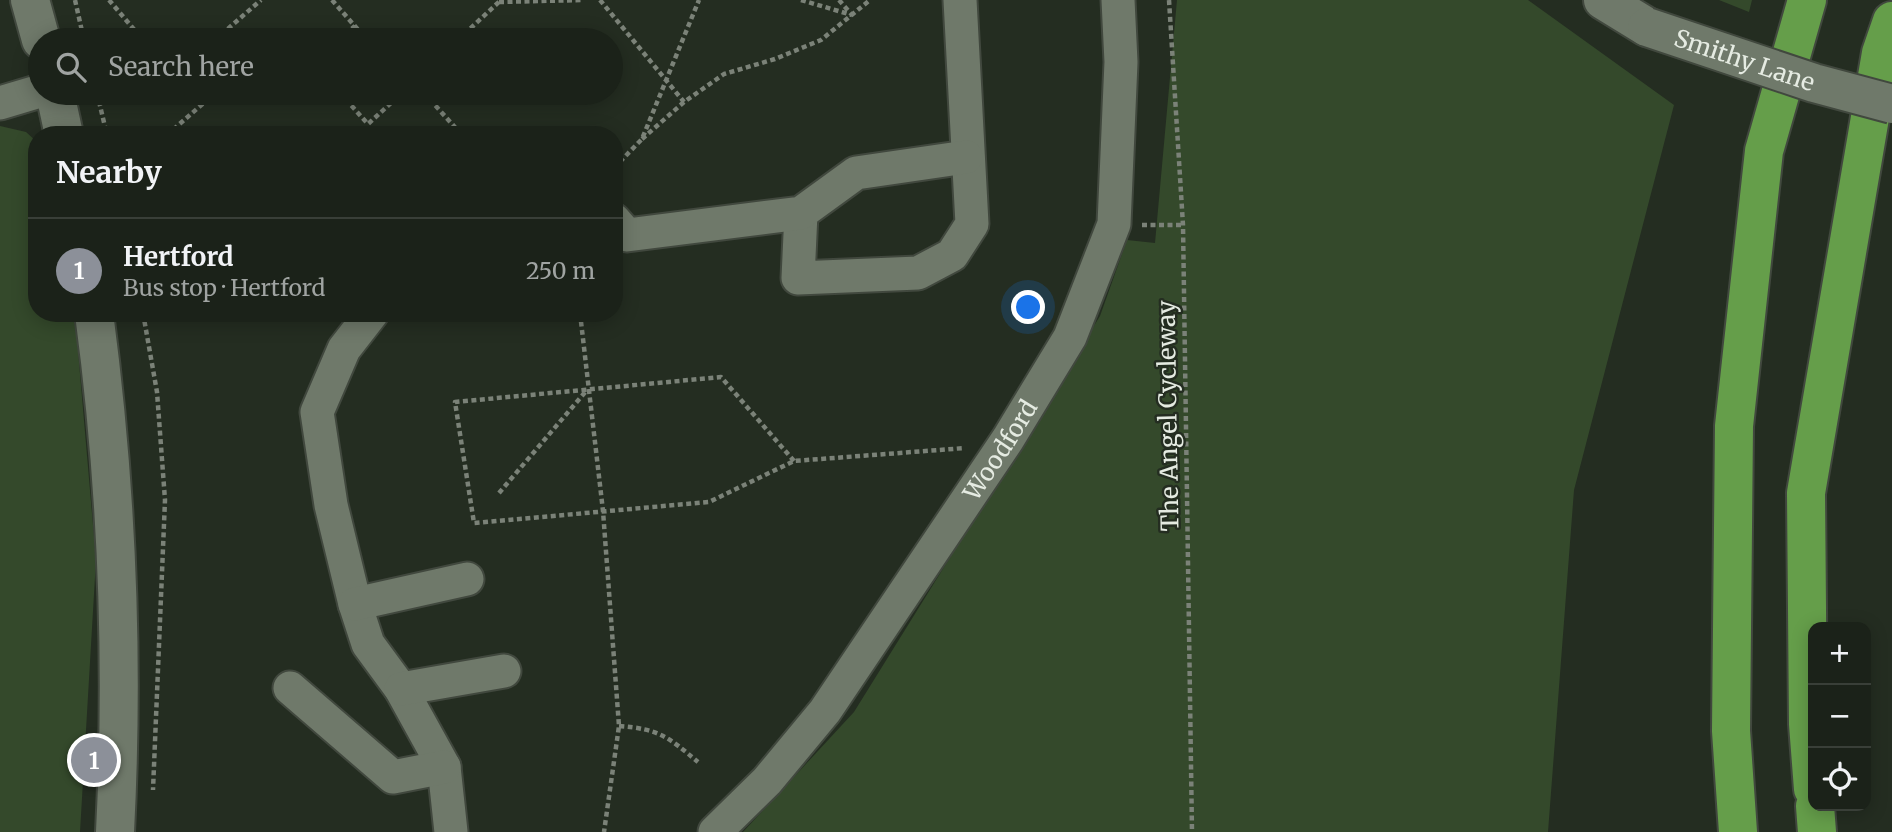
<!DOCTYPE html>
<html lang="en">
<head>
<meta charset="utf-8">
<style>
	body { margin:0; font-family:Merriweather,serif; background:#282f26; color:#f1f3f6 }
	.controls { position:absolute; right:21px; bottom:21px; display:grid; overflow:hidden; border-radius:14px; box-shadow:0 4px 18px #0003 }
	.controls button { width:63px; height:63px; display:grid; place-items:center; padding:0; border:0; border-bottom:2px solid #393f38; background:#1b2219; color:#f1f3f6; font:35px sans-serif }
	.you { position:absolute; left:1029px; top:308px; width:24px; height:24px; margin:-18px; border:5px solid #fff; border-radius:50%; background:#1a73e8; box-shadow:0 0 0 10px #1a73e833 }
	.badge { display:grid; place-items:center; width:46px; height:46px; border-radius:50%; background:#8c9099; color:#fff; font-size:23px; font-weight:700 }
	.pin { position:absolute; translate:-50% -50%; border:4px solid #fff; box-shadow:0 2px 7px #0006 }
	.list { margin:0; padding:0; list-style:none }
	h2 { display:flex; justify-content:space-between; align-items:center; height:91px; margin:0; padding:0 28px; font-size:30px }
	h2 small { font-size:23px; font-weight:400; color:#a0a4a2 }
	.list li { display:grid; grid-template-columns:46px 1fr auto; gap:21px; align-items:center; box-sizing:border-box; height:105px; padding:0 28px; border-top:2px solid #393f38 }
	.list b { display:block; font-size:26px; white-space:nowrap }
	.list p { margin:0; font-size:23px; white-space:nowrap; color:#a0a4a2 }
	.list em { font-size:23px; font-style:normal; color:#a0a4a2 }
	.icon { flex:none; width:38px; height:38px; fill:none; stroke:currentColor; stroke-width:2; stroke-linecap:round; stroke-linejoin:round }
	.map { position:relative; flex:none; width:1892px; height:832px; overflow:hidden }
	.search { position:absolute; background:#1b2219; box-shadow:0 4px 18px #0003; left:28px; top:28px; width:595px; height:77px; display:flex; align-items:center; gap:18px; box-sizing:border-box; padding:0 24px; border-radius:38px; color:#a0a4a2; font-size:26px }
	.panel { position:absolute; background:#1b2219; box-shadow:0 4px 18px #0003; left:28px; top:126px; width:595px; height:196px; border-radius:28px }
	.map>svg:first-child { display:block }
</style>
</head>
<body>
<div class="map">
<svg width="1892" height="832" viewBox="0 0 1892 832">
	<rect width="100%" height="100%" fill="#242d21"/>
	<path fill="#34492b" d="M1177 0H1528L1674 105 1574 490 1548 832H743L854 712 1100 316 1127 240 1155 243Z
		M1719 0H1752L1749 12Z
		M0 126 26 132 37 142V313H73L77 339 96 560 80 832H0Z"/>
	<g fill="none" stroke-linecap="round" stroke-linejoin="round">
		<defs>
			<g id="street">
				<path d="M0 103 40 91"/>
				<path d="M801 213 798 278 918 273 952 255 972 224 960 0"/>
				<path d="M614 220 627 235 801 213 856 173 966 157"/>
				<path d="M372 313 344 349 317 412 331 505 355 604 368 644 401 689 444 767 451 832"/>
				<path d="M355 604 467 579"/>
				<path d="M290 688 393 777 444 767"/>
				<path d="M401 689 504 671"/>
				<path id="s1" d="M715 832 767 781 825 711 1008 439 1070 337 1114 224 1121 62 1118 0"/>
			</g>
			<path id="secondary" d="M30 0 41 40
				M1603 0 1647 27
				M55 93 64 135
				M94 313C117 486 124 658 115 832"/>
			<path id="highway" d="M1813 789 1808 724 1806 493 1881 53 1892 21
				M1815 806 1817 832
				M1738 832 1731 731 1734 426 1764 151 1807 0"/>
		</defs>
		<use href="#street" stroke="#41483e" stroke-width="37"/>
		<use href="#secondary" stroke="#41483e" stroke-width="42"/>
		<use href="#highway" stroke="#41483e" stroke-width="42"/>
		<path stroke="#7b8278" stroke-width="4.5" stroke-dasharray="5 3.5" stroke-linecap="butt" d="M75 0 84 40
			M109 0 143 40
			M332 0 367 40
			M600 0 684 102
			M801 0 852 15
			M839 0 852 15
			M1169 0 1183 225 1192 832
			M499 2 583 0
			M215 40 261 0
			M339 40 355 26
			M458 40 501 0
			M97 93 107 135
			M189 93 200 106
			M340 93 368 124 402 93
			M424 93 462 135
			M167 135 215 93
			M642 139 684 102 724 74 775 59 821 40 870 0
			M614 168 642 139 699 0
			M1142 225H1183
			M143 313 157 392 165 500 153 790
			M580 313 603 511 619 726 604 832
			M794 461 721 377 455 402 474 523 709 502 794 461 965 448
			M499 493 587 390
			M619 726C660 729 668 737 698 762"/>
		<use href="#street" stroke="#6f796a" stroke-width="33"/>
		<use href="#secondary" stroke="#6f796a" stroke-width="38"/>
		<use href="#highway" stroke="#659e4a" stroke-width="38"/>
		<defs>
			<g id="secondary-bridge">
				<path id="s2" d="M1647 27 1814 83 1892 104"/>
			</g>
		</defs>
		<use href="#secondary-bridge" stroke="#41483e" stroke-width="42" stroke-linecap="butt"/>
		<use href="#secondary-bridge" stroke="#6f796a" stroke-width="38"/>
	</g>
	<g text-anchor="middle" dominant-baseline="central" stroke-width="5" stroke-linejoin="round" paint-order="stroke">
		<g font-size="24" fill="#e5ebe2" stroke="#242d21">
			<text stroke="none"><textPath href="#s2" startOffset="103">Smithy Lane</textPath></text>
			<text transform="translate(1168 416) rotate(-91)">The Angel Cycleway</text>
			<text stroke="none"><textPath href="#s1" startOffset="478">Woodford</textPath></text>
		</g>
	</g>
</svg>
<div class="controls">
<button>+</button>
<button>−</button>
<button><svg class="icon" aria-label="locate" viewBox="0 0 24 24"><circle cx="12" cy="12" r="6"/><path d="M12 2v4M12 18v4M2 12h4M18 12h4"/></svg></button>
</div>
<div class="you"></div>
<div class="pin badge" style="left:94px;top:760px">1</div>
<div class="search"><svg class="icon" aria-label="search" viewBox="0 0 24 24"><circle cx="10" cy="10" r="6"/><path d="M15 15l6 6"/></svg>Search here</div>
<section class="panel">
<h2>Nearby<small></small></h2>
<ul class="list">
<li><span class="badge">1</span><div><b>Hertford</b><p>Bus stop · Hertford</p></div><em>250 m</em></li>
</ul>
</section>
</div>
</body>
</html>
